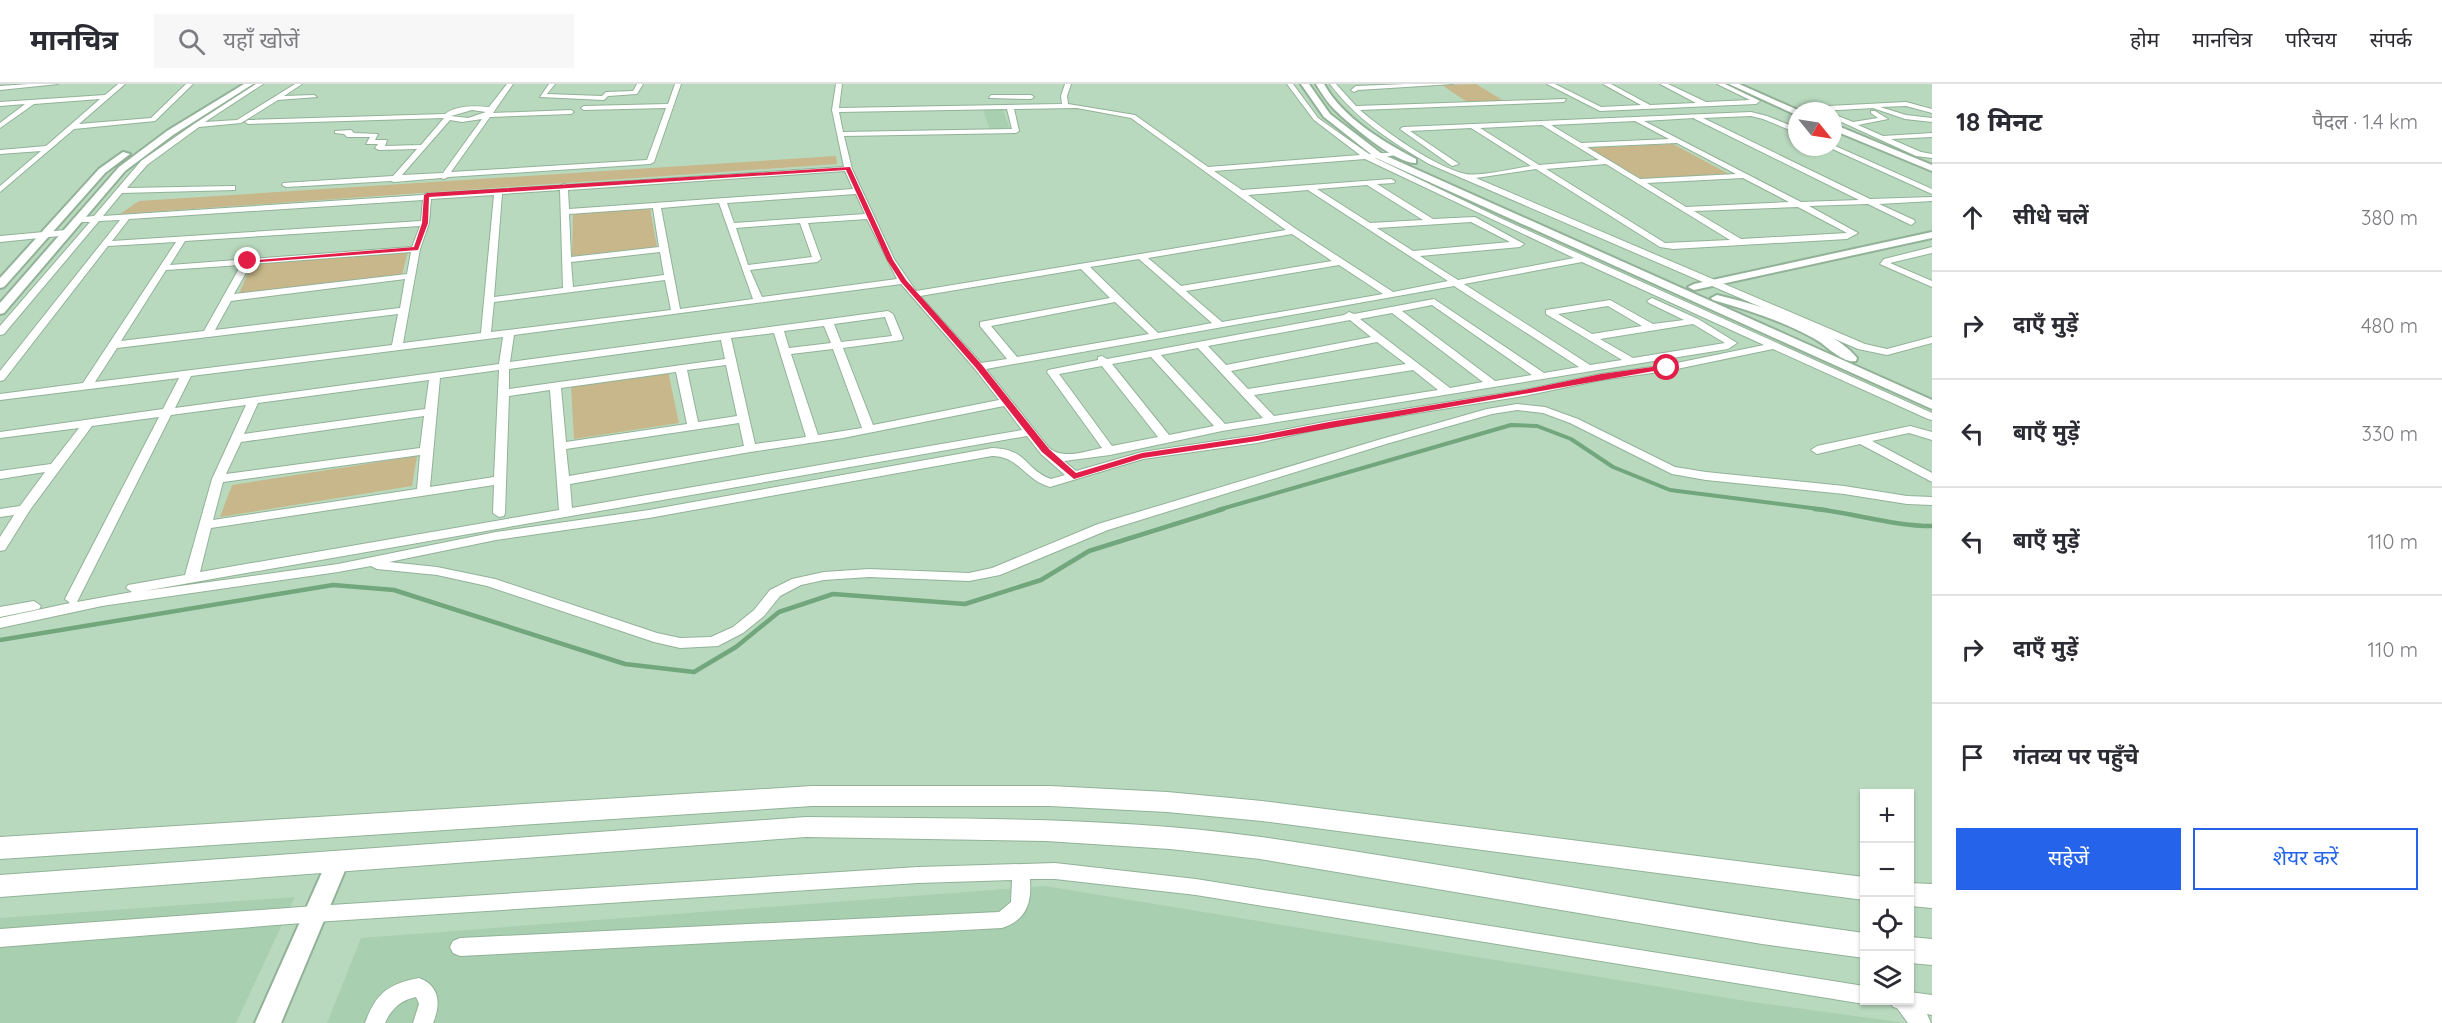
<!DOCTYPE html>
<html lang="hi">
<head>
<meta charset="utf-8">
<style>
	body { margin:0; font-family:Quicksand,"Noto Sans Devanagari",sans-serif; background:#f7f7f7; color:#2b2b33 }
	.controls { position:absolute; right:18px; bottom:18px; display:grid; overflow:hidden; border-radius:0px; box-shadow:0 2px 4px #0004 }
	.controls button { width:54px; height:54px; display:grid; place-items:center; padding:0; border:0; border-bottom:2px solid #e1e1e2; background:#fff; color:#2b2b33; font:30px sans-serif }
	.compass { position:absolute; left:1788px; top:18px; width:54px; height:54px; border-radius:50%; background:#fff; box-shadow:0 2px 4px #0004; rotate:120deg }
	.stop { position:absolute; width:18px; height:18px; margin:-14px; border:4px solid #e11d48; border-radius:50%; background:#fff }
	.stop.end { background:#e11d48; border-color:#fff; box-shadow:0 2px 6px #0008 }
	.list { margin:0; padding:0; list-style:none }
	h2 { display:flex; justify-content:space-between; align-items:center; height:78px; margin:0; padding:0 24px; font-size:26px }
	h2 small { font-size:20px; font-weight:400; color:#7c7c81 }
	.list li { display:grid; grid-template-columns:39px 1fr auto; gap:18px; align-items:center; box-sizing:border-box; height:108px; padding:0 24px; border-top:2px solid #e1e1e2 }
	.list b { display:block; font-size:22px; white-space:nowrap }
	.list em { font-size:20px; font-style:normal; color:#7c7c81 }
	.actions { display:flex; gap:12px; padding:18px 24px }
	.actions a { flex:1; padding:14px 0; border:2px solid #2563eb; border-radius:0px; text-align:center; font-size:21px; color:#2563eb }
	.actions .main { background:#2563eb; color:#fff }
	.icon { flex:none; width:33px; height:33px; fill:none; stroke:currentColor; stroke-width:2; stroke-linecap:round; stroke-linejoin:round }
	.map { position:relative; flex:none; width:1932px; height:939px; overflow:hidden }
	header { display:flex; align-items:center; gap:36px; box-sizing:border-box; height:84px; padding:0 30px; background:#fff; border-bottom:2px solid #e1e1e2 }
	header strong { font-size:28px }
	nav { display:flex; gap:33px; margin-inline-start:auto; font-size:21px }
	.search { width:420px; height:54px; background:#f7f7f7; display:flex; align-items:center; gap:15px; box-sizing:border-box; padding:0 21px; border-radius:0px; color:#7c7c81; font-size:22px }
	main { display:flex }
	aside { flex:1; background:#fff }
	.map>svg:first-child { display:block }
</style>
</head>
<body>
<header>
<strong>मानचित्र</strong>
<div class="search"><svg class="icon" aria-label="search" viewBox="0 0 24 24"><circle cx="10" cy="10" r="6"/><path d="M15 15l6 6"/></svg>यहाँ खोजें</div>
<nav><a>होम</a><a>मानचित्र</a><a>परिचय</a><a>संपर्क</a></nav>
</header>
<main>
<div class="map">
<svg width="1932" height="939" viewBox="0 0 1932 939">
	<rect width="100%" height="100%" fill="#b9d9be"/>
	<path fill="#a8cfaf" d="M983 26H1003L1010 46 990 47Z
		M1045 802 1746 917 1906 939H327L361 854Z
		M295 813 236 939H0V834Z"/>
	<path fill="#c7b78a" d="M1476 0 1504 17 1467 18 1442 1Z
		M1673 60 1731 91 1635 95 1583 64Z
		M836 72 837 80 120 130 139 117Z
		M650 124 657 163 572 172 573 130Z
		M408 167 402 191 239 210 252 179Z
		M668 287 679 339 574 355 571 301Z
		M417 372 412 402 220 433 232 401Z"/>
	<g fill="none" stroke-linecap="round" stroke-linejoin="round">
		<path stroke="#72a67d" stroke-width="4" d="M1218 426 1511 341 1537 342 1571 355 1613 383 1670 406 1827 426"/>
		<path stroke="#72a67d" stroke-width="4.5" d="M1815 425C1854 429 1893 442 1932 442
			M0 556 333 501 394 506 625 580 694 588 736 563 779 528 833 510 965 520 1041 496 1089 467 1223 425"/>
		<defs>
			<path id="minor" d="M29 0H58L0 6V2Z
				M118 0H125L79 40 151 34 186 0H193L155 37 74 45 0 108V102L41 67 0 70V66L46 62 100 15 34 20 0 44V39L25 20 0 22V18L105 11Z
				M256 0H263L205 38 237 36 295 0H302L284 12 314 11 317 13 278 16 241 39 199 43 147 81 127 104 232 102H235V106L122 109 103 132 423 111 427 109 430 110 560 102 564 100 567 101 844 83 832 26 836 0H842L839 24 1062 20 1061 12 1065 0H1071L1067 12 1068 20 1135 31 1208 83 1360 71 1314 36 1287 0H1293L1318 34 1369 70 1400 68 1404 70 1375 74 1498 133 1932 329V336L1928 335 1773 265 1667 287 1601 296 1524 312 1329 343 1257 359 1143 375 1050 403C1025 396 1019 372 992 372L649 434 496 456 389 478 437 483 495 495 657 549 680 554 711 553 733 543 754 526 770 506 792 495 824 488 869 485 969 489 992 484 1098 440 1378 356 1487 325 1517 320 1545 323 1578 335 1675 383 1706 388 1844 402 1907 412 1932 413V421L1907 420 1844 410 1706 396 1672 390 1570 339 1543 329 1517 326 1492 330 1386 360 1108 446 1000 491 969 497 869 493 824 496 801 501 780 512 764 532 743 549 718 562 680 564 654 558 487 502 437 491 377 485 371 482 338 488 102 522 0 544V534L70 519 65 515 159 333 92 342 30 426 5 466 0 467V453L14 431 0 433V425L20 422 45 388 0 395V387L51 380 79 344 0 354V348L163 325 179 294 0 316V310L83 299 176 158 108 162 4 296 0 297V287L120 136 99 137 4 250 0 251V242L90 138H77L73 136 74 134 94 132 141 77 194 40ZM1077 24 1131 34 1286 146 916 207 894 175 852 85 844 52 1016 49 1019 47 1014 25ZM1007 25 1012 45 843 48 839 28ZM1365 75 1574 174 1458 196 1420 172 1520 163 1524 160 1475 133 1433 135 1377 100 1394 99 1395 97 1391 95 1242 106 1214 87ZM845 87 853 105 569 125 568 106ZM1367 101 1423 136 1370 139 1317 105ZM560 106 563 204 494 213 502 110ZM1308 106 1448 197 1393 208 1296 145 1248 111ZM856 110 865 130 734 139 727 119ZM494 111 481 249 403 259 420 165 429 139 431 115ZM423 116 421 137 112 157 129 135ZM719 119 753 215 680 225 661 124ZM653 124 659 163 571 173 569 130ZM867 135 897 195 762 213 750 186 817 178 821 175 808 139ZM1471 138 1510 158 1413 167 1377 144ZM800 139 812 173 748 181 736 144ZM420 142 412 163 170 181 185 157ZM1292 150 1332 177 1181 202 1148 174ZM411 168 407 190 234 210 251 180ZM660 168 664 191 573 203 571 178ZM1139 175 1212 239 1158 249 1090 183ZM1582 178 1764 261 1667 281 1601 290 1524 306 1329 337 1257 351 1142 368 1076 387 1064 377 1110 371 1222 347 1728 265 1737 259 1698 235 1652 214 1647 217 1649 219 1684 236 1653 240 1610 216 1546 226V230L1622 276 1590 281 1464 200ZM241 181 204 247 121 257 166 186ZM1339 181 1383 210 1222 238 1186 207ZM1081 185 1110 214 980 238V242L1007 275 981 279 920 212ZM405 195 400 224 215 246 231 217ZM665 196 671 226 491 248 494 218ZM901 200 975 285 999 316 873 341 843 264 902 256 903 254 893 230 888 227 510 278 514 251ZM1454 202 1579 283 1544 289 1434 215 1354 230 1349 228 1344 231 1107 275 1102 272 1098 273V276L1048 286 1047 288 1102 364C1086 367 1063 376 1049 364L986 285ZM1115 218 1149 250 1017 273 991 242ZM1432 221 1532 291 1495 297 1402 227ZM1608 222 1642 242 1592 250 1558 230ZM1392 229 1483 298 1450 304 1360 235ZM398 230 392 261 95 298 117 264ZM885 233 892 252 841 258 834 240ZM1350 236 1371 253 1226 281 1208 262ZM1693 240 1725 259 1633 274 1600 255ZM824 242 831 259 789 264 784 247ZM774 249 806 353 755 360 731 254ZM503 253 499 280 175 324 191 292ZM721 256 725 275 509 305V285ZM1377 258 1406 280 1248 305 1231 287ZM1198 264 1263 334 1225 340 1161 271ZM833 265 862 344 818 351 791 270ZM1151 273 1214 342 1169 351 1112 280ZM726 281 737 332 698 338 687 286ZM1102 282 1158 353 1112 362 1059 290ZM499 286 494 393 430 403 440 294ZM1413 286 1438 306 1274 332 1254 311ZM676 288 687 340 566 358 561 304ZM429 296 425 325 244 350 258 319ZM550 306 559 426 200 488 211 444 494 401 493 429 499 433 504 432 505 429 509 312ZM246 321 212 395 185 491 128 501 126 504 132 508 77 518 171 331ZM1004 322 1022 346 572 424 570 400 750 368 843 354ZM424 332 420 364 226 390 241 358ZM739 339 744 362 569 392 566 365ZM1027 352 1041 370 1065 391 1051 395C1024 385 1028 365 992 364L649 426 496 448 338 480 144 507ZM420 371 417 405 213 436 223 398Z
				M507 0H513L493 29 571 26 574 28 571 30 490 33 451 88 647 76 666 24 584 26 581 24 584 22 668 20 675 0H681L654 78 650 80 448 93 444 95 441 94 394 98 391 97 286 103 282 101 283 99 393 92 417 65 379 66 375 64 378 60H366L370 53H347L344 50 335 49V47L351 46 354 49 378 50 375 56H387L385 62 421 61 444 34 248 40 245 38 248 36 445 30C457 21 476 22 489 23ZM472 26 486 28 468 34 451 32ZM482 35 443 89 402 91 450 36 462 38Z
				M549 0H555L547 10 602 12 606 8 633 7 637 0H643L637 10 608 12 604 16 540 13Z
				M1330 0H1336L1356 22 1566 15 1564 18 1360 26C1383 46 1436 84 1466 90 1478 93 1516 84 1531 82L1471 44 1410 47 1459 80 1452 82 1400 45 1403 43 1751 28 1767 32 1797 44V49L1763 35 1751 32 1703 34 1870 115 1932 113V117L1879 120 1914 136 1915 138 1911 141 1868 120 1809 122 1858 149 1847 155 1673 165 1660 163 1536 85 1476 94 1865 260 1887 265 1932 253V259L1887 271 1858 265 1429 80C1392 58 1356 35 1330 0ZM1694 34 1695 35 1859 116 1801 118 1644 37ZM1635 37 1669 55 1581 59 1551 41ZM1542 41 1599 76 1539 81 1480 44ZM1677 59 1736 90 1640 95 1587 63ZM1606 80 1730 156 1665 159 1546 85ZM1743 94 1789 118 1686 123 1647 99ZM1798 123 1847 149 1741 155 1694 127Z
				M1406 0H1453L1358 6 1354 8 1351 6 1356 2Z
				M1547 0H1555L1601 23 1641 21 1603 0H1611L1650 21 1696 19 1660 0H1668L1706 18 1750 16 1717 0H1725L1760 17 1756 20 1600 27Z
				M991 11H1031L1034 13 1031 15 989 14Z
				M1906 18 1932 25V29L1906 22 1880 23 1906 31 1932 34V38L1905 35 1873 24 1821 27 1828 22Z
				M1871 27H1875L1888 35 1858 41 1883 52 1932 49V53L1891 55 1921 68 1932 70V74L1916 72 1833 34V30L1853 38 1878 34 1871 29Z
				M1833 61 1932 105V110L1828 63H1833Z
				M66 146 70 149 69 151 0 158V152Z
				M1932 163V169L1890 179 1932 197V203L1880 180 1884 175Z
				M1910 342 1932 348V356L1909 349 1872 357 1932 389V398L1860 360 1817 370 1811 366 1817 362Z
				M34 517 41 522 39 525 0 533V523Z
				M1055 779 1196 795 1864 902V916H1872L1864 920 1196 811 1055 795H1030C1032 820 1026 836 1002 844L460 872 453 869 450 863 453 857 460 854 999 828 1011 818 1012 796 918 799 315 838 0 863V845L315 822 918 783Z
				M419 894C440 902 441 920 433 939H413L419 920 416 913C401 916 391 925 385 939H365C376 909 388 900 419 894Z
				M1910 908 1932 911V931L1927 930 1931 939H1908L1897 924 1893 923 1890 916H1910Z"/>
			<path id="tertiary" d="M244 0H253L173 51 125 87 4 229 0 230V219L119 83 167 47Z
				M1301 0H1309L1330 30 1382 70 1932 316V325L1376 74 1324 33Z
				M1316 0H1324C1343 34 1382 57 1416 75V79C1398 81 1349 40 1335 26 1327 18 1322 10 1316 0Z
				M1729 0H1739L1800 27 1794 30Z
				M1833 40 1932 81V87L1833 46Z
				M123 68 130 70 105 89 4 203 0 204V194L99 85Z
				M1932 148V154L1694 206 1688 203 1694 200Z
				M1717 211C1758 221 1830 241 1857 274L1856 277C1843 280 1826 261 1815 255 1783 237 1748 226 1713 216L1711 214Z
				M338 768 346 770 349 777 281 939H255L327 777 330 770Z"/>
			<path id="secondary" d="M812 702H1050L1167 708 1262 717 1864 793V816L1262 737 1167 728 1050 722H812L0 775V753Z
				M806 733C957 735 1110 732 1261 753 1462 782 1662 822 1864 849V874L1762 860 1260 775 1170 765 1046 757 806 753 0 813V791Z
				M1910 799 1932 800V824L1910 822Z
				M1910 853 1932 855V881L1910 879Z"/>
		</defs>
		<use href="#minor" stroke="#92b298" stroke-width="2"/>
		<use href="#tertiary" stroke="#92b298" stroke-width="4"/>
		<use href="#secondary" stroke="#92b298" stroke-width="2"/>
		<use href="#minor" fill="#fff" fill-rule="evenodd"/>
		<use href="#tertiary" fill="#fff" fill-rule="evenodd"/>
		<use href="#secondary" fill="#fff" fill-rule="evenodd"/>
	</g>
	<path fill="#e11d48" d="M850 83 893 176 906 196 982 281 1049 365 1076 389 1142 369 1257 352 1329 338 1524 306 1601 290 1667 281 1671 284 1257 357 1143 374 1074 395 1042 368 976 284 901 198 887 176 846 86 429 113 428 139 418 166 248 179 245 177 414 163 422 139 424 111 427 109Z"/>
</svg>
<div class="controls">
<button>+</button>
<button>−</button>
<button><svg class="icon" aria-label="locate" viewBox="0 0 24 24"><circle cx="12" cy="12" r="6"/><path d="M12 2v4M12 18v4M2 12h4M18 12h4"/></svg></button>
<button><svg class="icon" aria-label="layers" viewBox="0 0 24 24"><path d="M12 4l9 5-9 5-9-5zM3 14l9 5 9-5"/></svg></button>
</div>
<svg class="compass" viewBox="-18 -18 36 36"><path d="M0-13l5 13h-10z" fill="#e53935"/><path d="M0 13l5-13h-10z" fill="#7c7c81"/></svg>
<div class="stop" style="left:1667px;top:284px"></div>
<div class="stop end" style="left:248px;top:177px"></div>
</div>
<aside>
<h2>18 मिनट<small>पैदल · 1.4 km</small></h2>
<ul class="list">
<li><svg class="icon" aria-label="ahead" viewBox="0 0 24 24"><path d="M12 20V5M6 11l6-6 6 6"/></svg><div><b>सीधे चलें</b></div><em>380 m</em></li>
<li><svg class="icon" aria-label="right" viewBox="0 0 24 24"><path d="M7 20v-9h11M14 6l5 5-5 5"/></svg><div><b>दाएँ मुड़ें</b></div><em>480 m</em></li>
<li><svg class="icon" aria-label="left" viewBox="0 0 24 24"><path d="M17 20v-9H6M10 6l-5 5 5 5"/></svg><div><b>बाएँ मुड़ें</b></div><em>330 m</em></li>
<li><svg class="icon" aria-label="left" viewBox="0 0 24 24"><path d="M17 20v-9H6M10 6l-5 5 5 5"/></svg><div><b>बाएँ मुड़ें</b></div><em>110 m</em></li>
<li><svg class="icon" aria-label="right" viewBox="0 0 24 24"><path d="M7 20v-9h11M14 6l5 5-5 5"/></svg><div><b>दाएँ मुड़ें</b></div><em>110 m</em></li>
<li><svg class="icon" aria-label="arrive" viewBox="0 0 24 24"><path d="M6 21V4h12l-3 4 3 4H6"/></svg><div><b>गंतव्य पर पहुँचे</b></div></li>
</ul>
<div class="actions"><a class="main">सहेजें</a><a>शेयर करें</a></div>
</aside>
</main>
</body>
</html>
